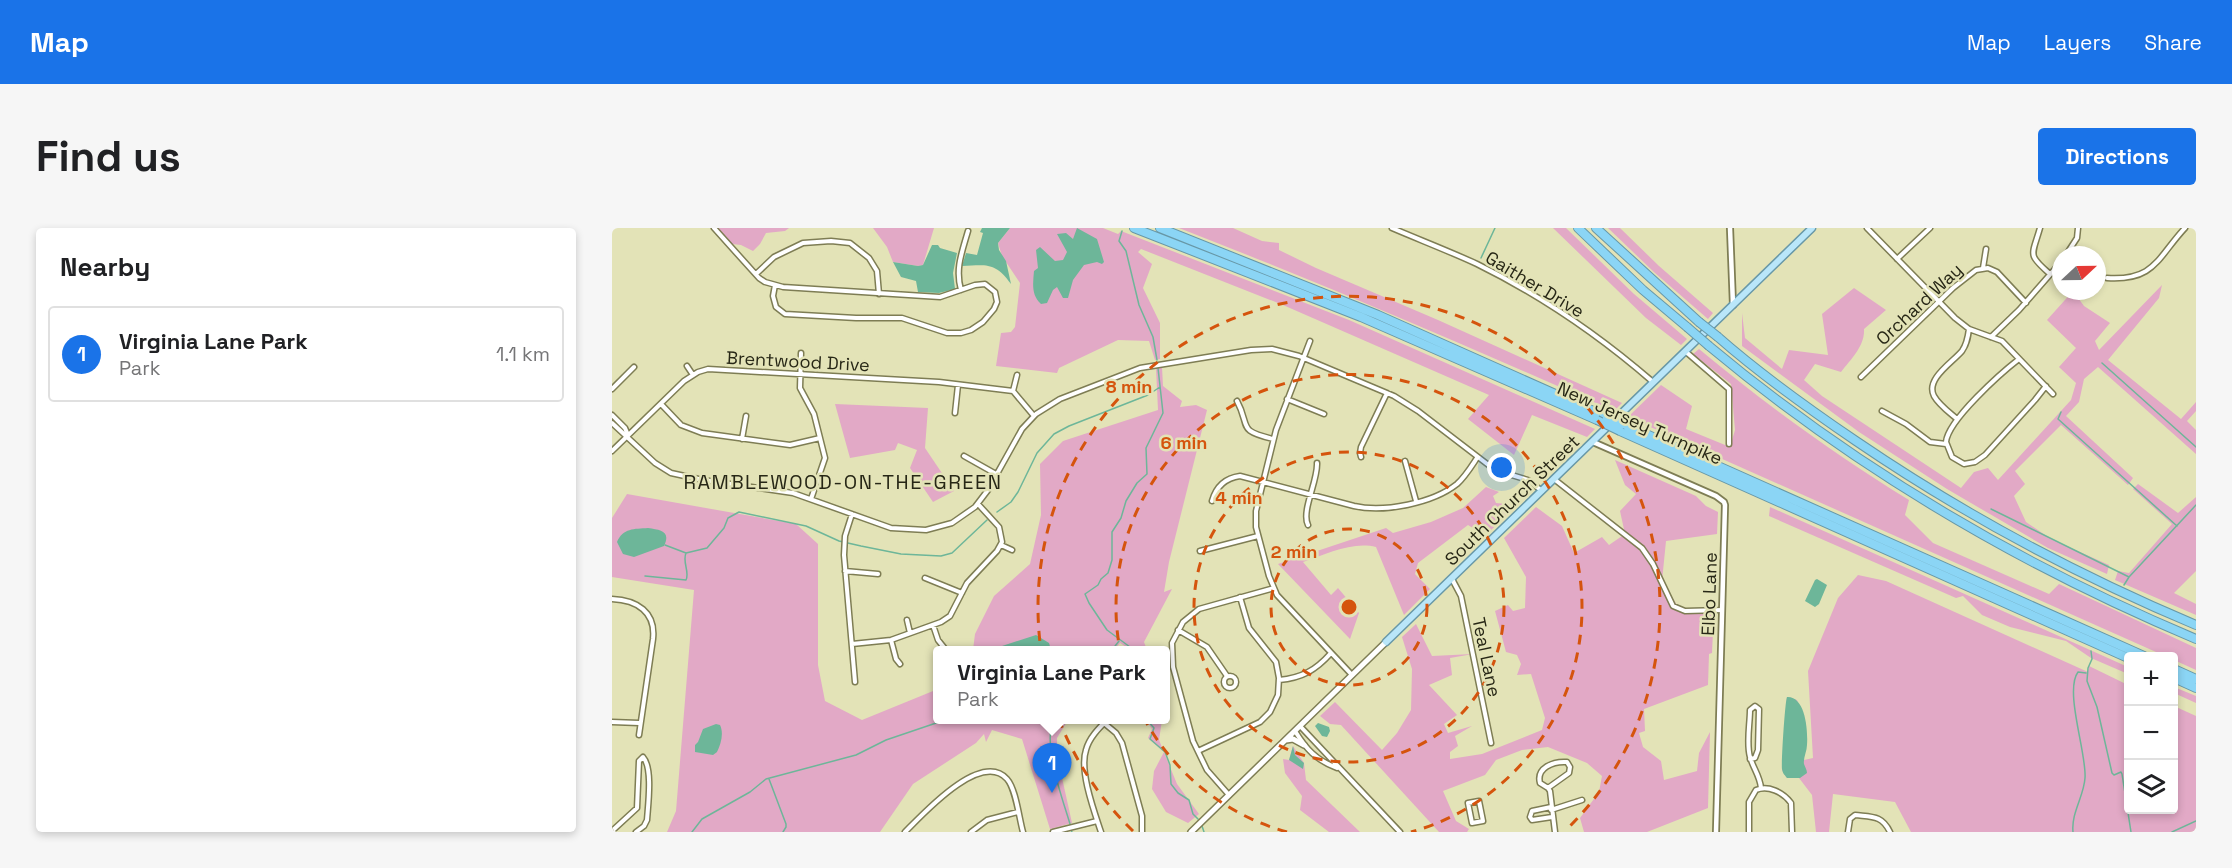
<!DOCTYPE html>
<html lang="en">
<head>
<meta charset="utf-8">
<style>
	body { margin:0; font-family:"Space Grotesk",sans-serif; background:#f6f6f6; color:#202124 }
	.controls { position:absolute; right:18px; bottom:18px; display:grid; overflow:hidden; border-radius:6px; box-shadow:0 3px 9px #0003 }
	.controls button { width:54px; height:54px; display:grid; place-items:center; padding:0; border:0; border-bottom:2px solid #e0e0e0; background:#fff; color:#202124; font:30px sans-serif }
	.compass { position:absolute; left:1440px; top:18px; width:54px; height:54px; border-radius:50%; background:#fff; box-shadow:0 3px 9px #0003; rotate:68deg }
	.you { position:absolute; left:890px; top:240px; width:21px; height:21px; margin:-15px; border:4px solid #fff; border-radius:50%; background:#1a73e8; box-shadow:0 0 0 9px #1a73e833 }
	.badge { display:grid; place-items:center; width:39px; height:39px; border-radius:50%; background:#1a73e8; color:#fff; font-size:20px; font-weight:700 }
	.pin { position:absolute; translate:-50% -50px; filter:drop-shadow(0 2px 3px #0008) }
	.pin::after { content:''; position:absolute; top:32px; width:21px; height:18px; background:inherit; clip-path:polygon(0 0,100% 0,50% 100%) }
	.popup { position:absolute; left:321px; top:418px; width:237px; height:78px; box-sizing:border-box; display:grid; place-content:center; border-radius:6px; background:#fff; filter:drop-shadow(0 2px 4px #0005); font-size:20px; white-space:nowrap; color:#757577 }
	.popup b { font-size:22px; color:#202124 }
	.popup::after { content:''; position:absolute; left:50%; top:100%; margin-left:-12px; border:12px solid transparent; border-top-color:#fff }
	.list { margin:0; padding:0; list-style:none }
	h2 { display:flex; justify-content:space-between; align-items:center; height:78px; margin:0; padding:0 24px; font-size:26px }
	h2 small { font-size:20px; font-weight:400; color:#757577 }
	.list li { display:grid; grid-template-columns:39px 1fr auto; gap:18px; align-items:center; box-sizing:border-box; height:96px; margin:0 12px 12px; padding:0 12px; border:2px solid #e0e0e0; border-radius:6px }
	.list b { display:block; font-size:22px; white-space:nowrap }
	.list p { margin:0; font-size:20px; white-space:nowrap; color:#757577 }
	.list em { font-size:20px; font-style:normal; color:#757577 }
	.icon { flex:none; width:33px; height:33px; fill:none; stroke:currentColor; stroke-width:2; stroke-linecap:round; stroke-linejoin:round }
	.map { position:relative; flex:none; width:1584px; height:604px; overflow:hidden; border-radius:6px }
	header { display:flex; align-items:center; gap:36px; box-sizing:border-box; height:84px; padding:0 30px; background:#1a73e8; color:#fff }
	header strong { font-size:28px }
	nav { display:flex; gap:33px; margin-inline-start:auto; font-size:21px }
	.intro { display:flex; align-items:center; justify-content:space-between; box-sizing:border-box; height:144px; padding:0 36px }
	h1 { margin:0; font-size:42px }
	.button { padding:15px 27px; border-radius:6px; background:#1a73e8; color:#fff; font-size:21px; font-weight:700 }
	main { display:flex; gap:36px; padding:0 36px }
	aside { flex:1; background:#fff; border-radius:6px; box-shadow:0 3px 9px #0003 }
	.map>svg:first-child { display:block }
</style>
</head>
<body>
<header>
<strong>Map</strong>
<nav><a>Map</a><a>Layers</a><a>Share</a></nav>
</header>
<div class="intro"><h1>Find us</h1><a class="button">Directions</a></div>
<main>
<aside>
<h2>Nearby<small></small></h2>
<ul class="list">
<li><span class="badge">1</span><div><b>Virginia Lane Park</b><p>Park</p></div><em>1.1 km</em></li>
</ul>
</aside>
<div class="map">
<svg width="1584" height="604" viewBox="0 0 1584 604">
	<rect width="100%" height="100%" fill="#e3e3b7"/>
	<path fill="#e2a9c6" d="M105 0H177L173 3 154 5 148 16 141 23 129 17 120 16Z
		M261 0H322L311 37 306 38 281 34 275 19Z
		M398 0H491L506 6 509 3 737 92 983 201 975 209 920 187 902 227 856 191 877 167 671 77 529 21 526 24 540 36 531 60 548 95V131L543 132 537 113 506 112 447 140 445 145 384 138 389 105 399 104 403 99 408 55 390 28 386 15Z
		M567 0H621L650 13 667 15V22L704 40 826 92 1010 175 1002 183C858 119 714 57 567 0Z
		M941 0H954L1022 66 1075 111 1069 117 1034 90Z
		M996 0H1008L1047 38 1101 85 1096 91 1043 45Z
		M1550 57 1547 70 1496 132 1569 191 1584 174V183L1575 193 1584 202V226L1486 139 1472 151 1467 174 1454 188 1521 250 1516 257 1449 197 1403 243 1413 256 1402 268 1414 294 1439 311 1497 337 1495 346 1436 320 1335 261 1247 204 1130 118V85L1133 110 1170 141 1177 122 1216 127 1210 86 1242 60 1274 82 1252 101C1253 118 1239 131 1229 144L1203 136 1192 152 1210 168 1349 260 1362 244 1376 240 1386 252 1459 172 1464 155 1447 139 1464 120 1435 92 1461 63 1472 78 1498 95 1483 113 1487 122Z
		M1087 121C1153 176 1224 227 1297 272L1293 287 1321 315 1437 366 1447 356 1584 420V442L1562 432V428H1553L1016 189 1049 157 1080 178 1074 201 1118 219 1123 202 1119 156 1081 126Z
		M550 139 551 158 570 173 568 179 584 177 595 182 557 334 552 364 560 361 532 414 535 422H519L508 415 502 422H361L363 406 382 368 418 336 429 287 428 236 451 213 546 182 544 140Z
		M223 176 316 180 313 220 342 263 321 274 298 240 305 222 286 215 283 222 238 230Z
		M1003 232 1084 268 1094 278 1106 284 1105 306 1054 313 1050 353 1068 382H1102L1100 425 1097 426 1096 457 1032 481 1033 503 1027 505 1031 519 1049 533 1052 552 1085 543 1087 525 1098 504 1096 580 1035 604H972L968 590 987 564 990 548 975 535 936 519 910 522 884 532 873 547 831 563 844 593 857 601 855 604H827L729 497 718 496 708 488 723 474 770 522 785 505 799 482 800 441 790 409 804 396 820 428 861 426 838 430 840 447 817 457 845 487 832 496 836 505 860 498 843 508 846 518 838 524V531L870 526 930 502 933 490 919 446 905 447 909 436 905 427 894 424 883 383 896 377 901 383 913 380 914 349 892 310 924 279 950 298 962 325 990 309 997 317 1013 306 1008 283 1024 266 1013 257Z
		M1526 256 1566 285 1584 269V343L1562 365 1584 376V387L1503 352 1506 343 1517 345 1560 296 1521 261Z
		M874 259 887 264 881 268 884 275 905 277 876 305 864 302 856 297 806 335 803 346 818 361 792 387 764 319C741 313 714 326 691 334L719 367 726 360 747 385 738 411 666 336 774 300 781 305 819 294 851 280Z
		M15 266 184 296 206 316V437L213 473 250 492 326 461V492H456L445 510V527L460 595 438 601 410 511 380 502 374 514 372 506 364 515 301 556 268 604H55L64 583 82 362 0 349V290Z
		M1158 279 1516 439V446L1479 430 1454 413 1398 399 1370 387 1351 368 1344 370 1157 288Z
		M1246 347 1274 353 1476 444 1477 438 1516 457V582H1562V478L1584 488V604H1299L1283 574 1221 566 1217 604H1204L1200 567 1187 550H1175L1170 542 1175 469 1185 472 1194 496 1192 532 1201 530 1196 443 1226 370Z
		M1562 459 1584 468V475L1562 465Z
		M534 492H550L547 512 565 556 587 586 576 595 554 584 540 561 542 543 552 524 536 510 540 501Z
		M681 518 692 535 694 552 748 604H717L688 582 690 568 673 545 671 531 677 532Z"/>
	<path fill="#6db699" d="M370 0H398L386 15 387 22 394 33 399 56C383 34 375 37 350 38L354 25 365 27 371 5 368 4Z
		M465 0 485 11 492 34 490 36 485 34 472 37 461 52 456 70H451L445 59 441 62 435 75 429 76C419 67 421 55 422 43L426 40 424 22 428 19 443 33 451 32 455 24 445 6 454 5 461 11Z
		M320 17H326L328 20 345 25 341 45 343 61 327 65 306 64 304 53 289 49 281 34 306 38 311 37Z
		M36 300C49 302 59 303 52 318L22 329 11 326 5 314C11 300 22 301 36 300Z
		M1205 351 1215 357 1207 376 1203 379 1193 373 1203 352Z
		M424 407 437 415 439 422H382L390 418Z
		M1175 469C1194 468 1196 504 1195 517 1195 523 1191 530 1192 536 1193 539 1195 542 1195 545L1188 550H1175C1172 546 1171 546 1170 541 1169 536 1173 473 1175 469Z
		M706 495 717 499 718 503 715 509 710 508 703 498Z
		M104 496 108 497C112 505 109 516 105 524L101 527 83 524V517L86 514 91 501Z
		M681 518 683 527 692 535 691 541 677 532Z"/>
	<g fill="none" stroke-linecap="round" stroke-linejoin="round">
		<path stroke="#6db699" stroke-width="1.5" d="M510 3 507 13 514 23 527 77 541 109 545 132
			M869 30 883 0
			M1490 135 1584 219
			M1449 184 1446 191 1565 298
			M1379 281 1517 349
			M385 284 399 274 406 264 425 225 442 206 457 198 536 167 548 159
			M53 317 74 325 95 320 112 300 116 290 127 284 194 298 227 313 249 318 289 326 329 328 340 325 375 292
			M33 348 74 352C78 344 70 334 74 325
			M1512 357 1517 349 1584 277
			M500 422 507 413
			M522 422 495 402 477 375 473 366 486 357 489 351 496 345 500 332V304L509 290 514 273 525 255 535 246 534 220 551 185 546 140
			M1479 423 1480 431 1476 440 1475 453 1485 479 1500 545 1502 547 1509 544 1510 546 1519 604
			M441 492C431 519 450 569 458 596
			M535 492 542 500 538 511 553 524 558 537 559 556 566 565 577 572 581 586 586 591
			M157 551 174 596V599L171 604
			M590 598 592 604
			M459 602 460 604
			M80 604 90 591 138 564 154 551 244 527 274 512 333 492
			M1461 604C1459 585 1472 568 1473 550 1475 526 1452 463 1466 444L1474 445
			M1560 604 1584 593"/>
		<defs>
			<path id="minor" d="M102 0 147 50 153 54 171 59 328 69 363 57 373 56 383 64 385 74 382 81 371 94 359 102 349 105H335L290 90H244L173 86 164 79 161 68 163 57
				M780 0C808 12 837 23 865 36 928 67 988 108 1041 154
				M1255 0 1343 90 1357 101 1390 113 1441 166
				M1428 0C1420 28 1415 26 1438 46
				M1454 27 1465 10 1466 0
				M1285 31 1318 0
				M1371 40 1374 21
				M144 46 162 29 191 15 219 13 238 15 257 30 265 43 267 66
				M1495 50C1543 53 1545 30 1573 0
				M349 62C343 41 350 24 356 3
				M1379 109 1407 82 1449 34
				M698 113 664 202 644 283V299L657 348 665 367 740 447
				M1073 123 1117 161V216
				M189 125 188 160 202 186 213 230 199 271
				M1407 131C1389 145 1336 192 1334 214L1340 229 1352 236 1363 234 1373 227 1423 172 1434 158
				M75 138 81 147
				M1249 149 1341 60 1364 42 1376 40 1385 44 1414 75
				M0 161 22 139
				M401 163 422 188
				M401 163 405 147
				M675 171 712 186
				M625 173C639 199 624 202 661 211
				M49 176 69 197 90 205 178 217 208 210
				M1270 183 1294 196 1318 214 1334 216
				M343 185 346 157
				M0 187 13 200 16 207
				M1345 191C1337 184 1327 177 1322 168 1313 151 1341 134 1350 123 1355 116 1356 109 1357 101
				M0 195 43 235 59 245 91 252 181 265 279 300 314 302 340 295 363 279 376 262 410 201 424 186 448 171 528 140 639 122 660 121 687 128 782 168 806 183 883 242 916 252 930 263
				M130 211 134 188
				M0 223 72 153 86 144 96 141 327 154 401 163
				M352 228 384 246
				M749 229 748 225 749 219 775 165
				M793 233 804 273
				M942 251 1030 320 1041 336 1061 378 1073 383 1110 382
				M600 273C604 259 613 250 628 248L742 278C772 285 821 275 845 256 853 249 859 239 865 230
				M240 286 233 308 232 327 243 454
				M696 297C689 283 706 253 705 235
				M389 317 400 322
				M588 323 646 308
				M233 343 266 346
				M313 350 350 365
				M840 351 849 368 879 515
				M0 371C25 372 44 384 41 411L27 507
				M295 392 298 405
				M321 397 326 412 334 422
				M566 402 595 419 615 448
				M279 412 284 431 288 436
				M240 416 279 412 329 394 338 388 355 355 385 323 390 314 387 299 366 276
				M612 454a6 6 0 1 1 12 0a6 6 0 1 1-12 0Z
				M667 452C690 450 704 442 719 425
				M0 494 27 495
				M492 495 504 505 510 515 530 588V604
				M688 498 788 604
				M683 503C694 521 704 532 725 540
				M586 523 648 494 658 484 666 467 667 450 664 434 637 400 628 369
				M1138 531 1143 530 1146 522 1147 481 1143 478 1138 482C1138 496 1134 515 1138 529 1141 540 1148 548 1149 560
				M936 560 957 545 958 539 955 534C941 533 924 540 928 555L936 560 938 563 943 604
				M617 567 595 542 581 513 561 439 560 415 571 394 587 381 662 360
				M867 573 871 593 860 595 856 575Z
				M939 579 920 583 918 589 920 592 940 589
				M939 582 970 572
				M0 603 25 580 27 533 31 529C41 540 36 577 35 592L32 598 24 604
				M293 604C311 586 369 522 395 551 404 561 407 590 411 604
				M359 604 375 592 406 584
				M441 604 485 593
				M489 604C482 583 467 542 474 522 477 510 487 500 495 492
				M1137 604V574L1144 562C1156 557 1171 564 1179 575L1180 604
				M1236 604 1238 591 1243 587C1260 589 1270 587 1278 604"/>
			<path id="tertiary" d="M1118 0 1121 77
				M981 214 1104 268 1112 274 1113 277 1104 604"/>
			<path id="secondary" d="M674 512 681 511 692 517
				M579 604 774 414"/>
			<path id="primary" d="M774 414 1200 0"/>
			<path id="motorway" d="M522 0 749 89 985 192
				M548 0 766 87 995 189
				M966 0 1031 62 1075 99
				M984 0 1087 94
				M1106 109C1149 147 1197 181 1244 213 1351 286 1465 347 1584 397
				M1097 118C1243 240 1408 337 1584 411
				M1014 197 1532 428
				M1008 203 1516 430
				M1562 441 1584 451
				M1562 450 1584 460"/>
		</defs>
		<use href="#minor" stroke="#7e7d54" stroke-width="7"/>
		<use href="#tertiary" stroke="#7e7d54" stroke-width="8"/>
		<use href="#secondary" stroke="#7e7d54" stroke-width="8"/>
		<use href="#primary" stroke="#6898a7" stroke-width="9"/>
		<use href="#motorway" stroke="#6898a7" stroke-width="10"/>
		<use href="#minor" stroke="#fff" stroke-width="4"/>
		<use href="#tertiary" stroke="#fff" stroke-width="4.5"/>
		<use href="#secondary" stroke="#fff" stroke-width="5"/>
		<use href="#primary" stroke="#b9e6f9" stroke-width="6"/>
		<use href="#motorway" stroke="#8bd5f5" stroke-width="8"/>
		<defs>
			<path id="motorway-bridge" d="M1087 94 1106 109
				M1075 99 1097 118
				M995 189 1014 197
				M985 192 1008 203"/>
		</defs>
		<use href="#motorway-bridge" stroke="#6898a7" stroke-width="10" stroke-linecap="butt"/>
		<use href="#motorway-bridge" stroke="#8bd5f5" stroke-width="8"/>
	</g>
	<g fill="none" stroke="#d5540d" stroke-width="3" stroke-dasharray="10 8">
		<circle cx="737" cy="379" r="78"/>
		<circle cx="737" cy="379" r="155"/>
		<path d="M675 604A233 233 0 1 1 799 604"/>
		<path d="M521 603A311 311 0 1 1 953 603"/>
	</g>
	<g text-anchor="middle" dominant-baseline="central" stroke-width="5" stroke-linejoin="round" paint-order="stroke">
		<g font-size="18" fill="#272716" stroke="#e3e3b7">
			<text transform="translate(923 56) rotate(31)">Gaither Drive</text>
			<text transform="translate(1307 76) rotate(-43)">Orchard Way</text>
			<text transform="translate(186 133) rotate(3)">Brentwood Drive</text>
			<text transform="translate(1028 195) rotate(24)">New Jersey Turnpike</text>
			<text transform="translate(900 272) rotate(-44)">South Church Street</text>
			<text transform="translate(1097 366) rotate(-88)">Elbo Lane</text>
			<text transform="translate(875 429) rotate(78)">Teal Lane</text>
		</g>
		<g font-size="20" letter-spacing="1.5" fill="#272716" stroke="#e3e3b7">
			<text x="231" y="254">RAMBLEWOOD-ON-THE-GREEN</text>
		</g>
	</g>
	<circle cx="737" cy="379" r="9" fill="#d5540d" stroke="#e3e3b7" stroke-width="3"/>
	<g font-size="18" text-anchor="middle" font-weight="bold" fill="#d5540d" stroke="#e3e3b7" stroke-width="5" stroke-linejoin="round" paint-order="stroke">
		<text x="517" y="165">8 min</text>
		<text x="572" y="221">6 min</text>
		<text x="627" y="276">4 min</text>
		<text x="682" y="330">2 min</text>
	</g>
</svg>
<div class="controls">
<button>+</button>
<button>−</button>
<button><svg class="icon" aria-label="layers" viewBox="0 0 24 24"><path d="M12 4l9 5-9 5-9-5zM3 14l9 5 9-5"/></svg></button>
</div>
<svg class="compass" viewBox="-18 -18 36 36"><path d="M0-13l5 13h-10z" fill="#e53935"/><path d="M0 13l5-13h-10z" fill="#757577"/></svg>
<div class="you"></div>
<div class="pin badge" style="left:440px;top:565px">1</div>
<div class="popup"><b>Virginia Lane Park</b>Park</div>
</div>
</main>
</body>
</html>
